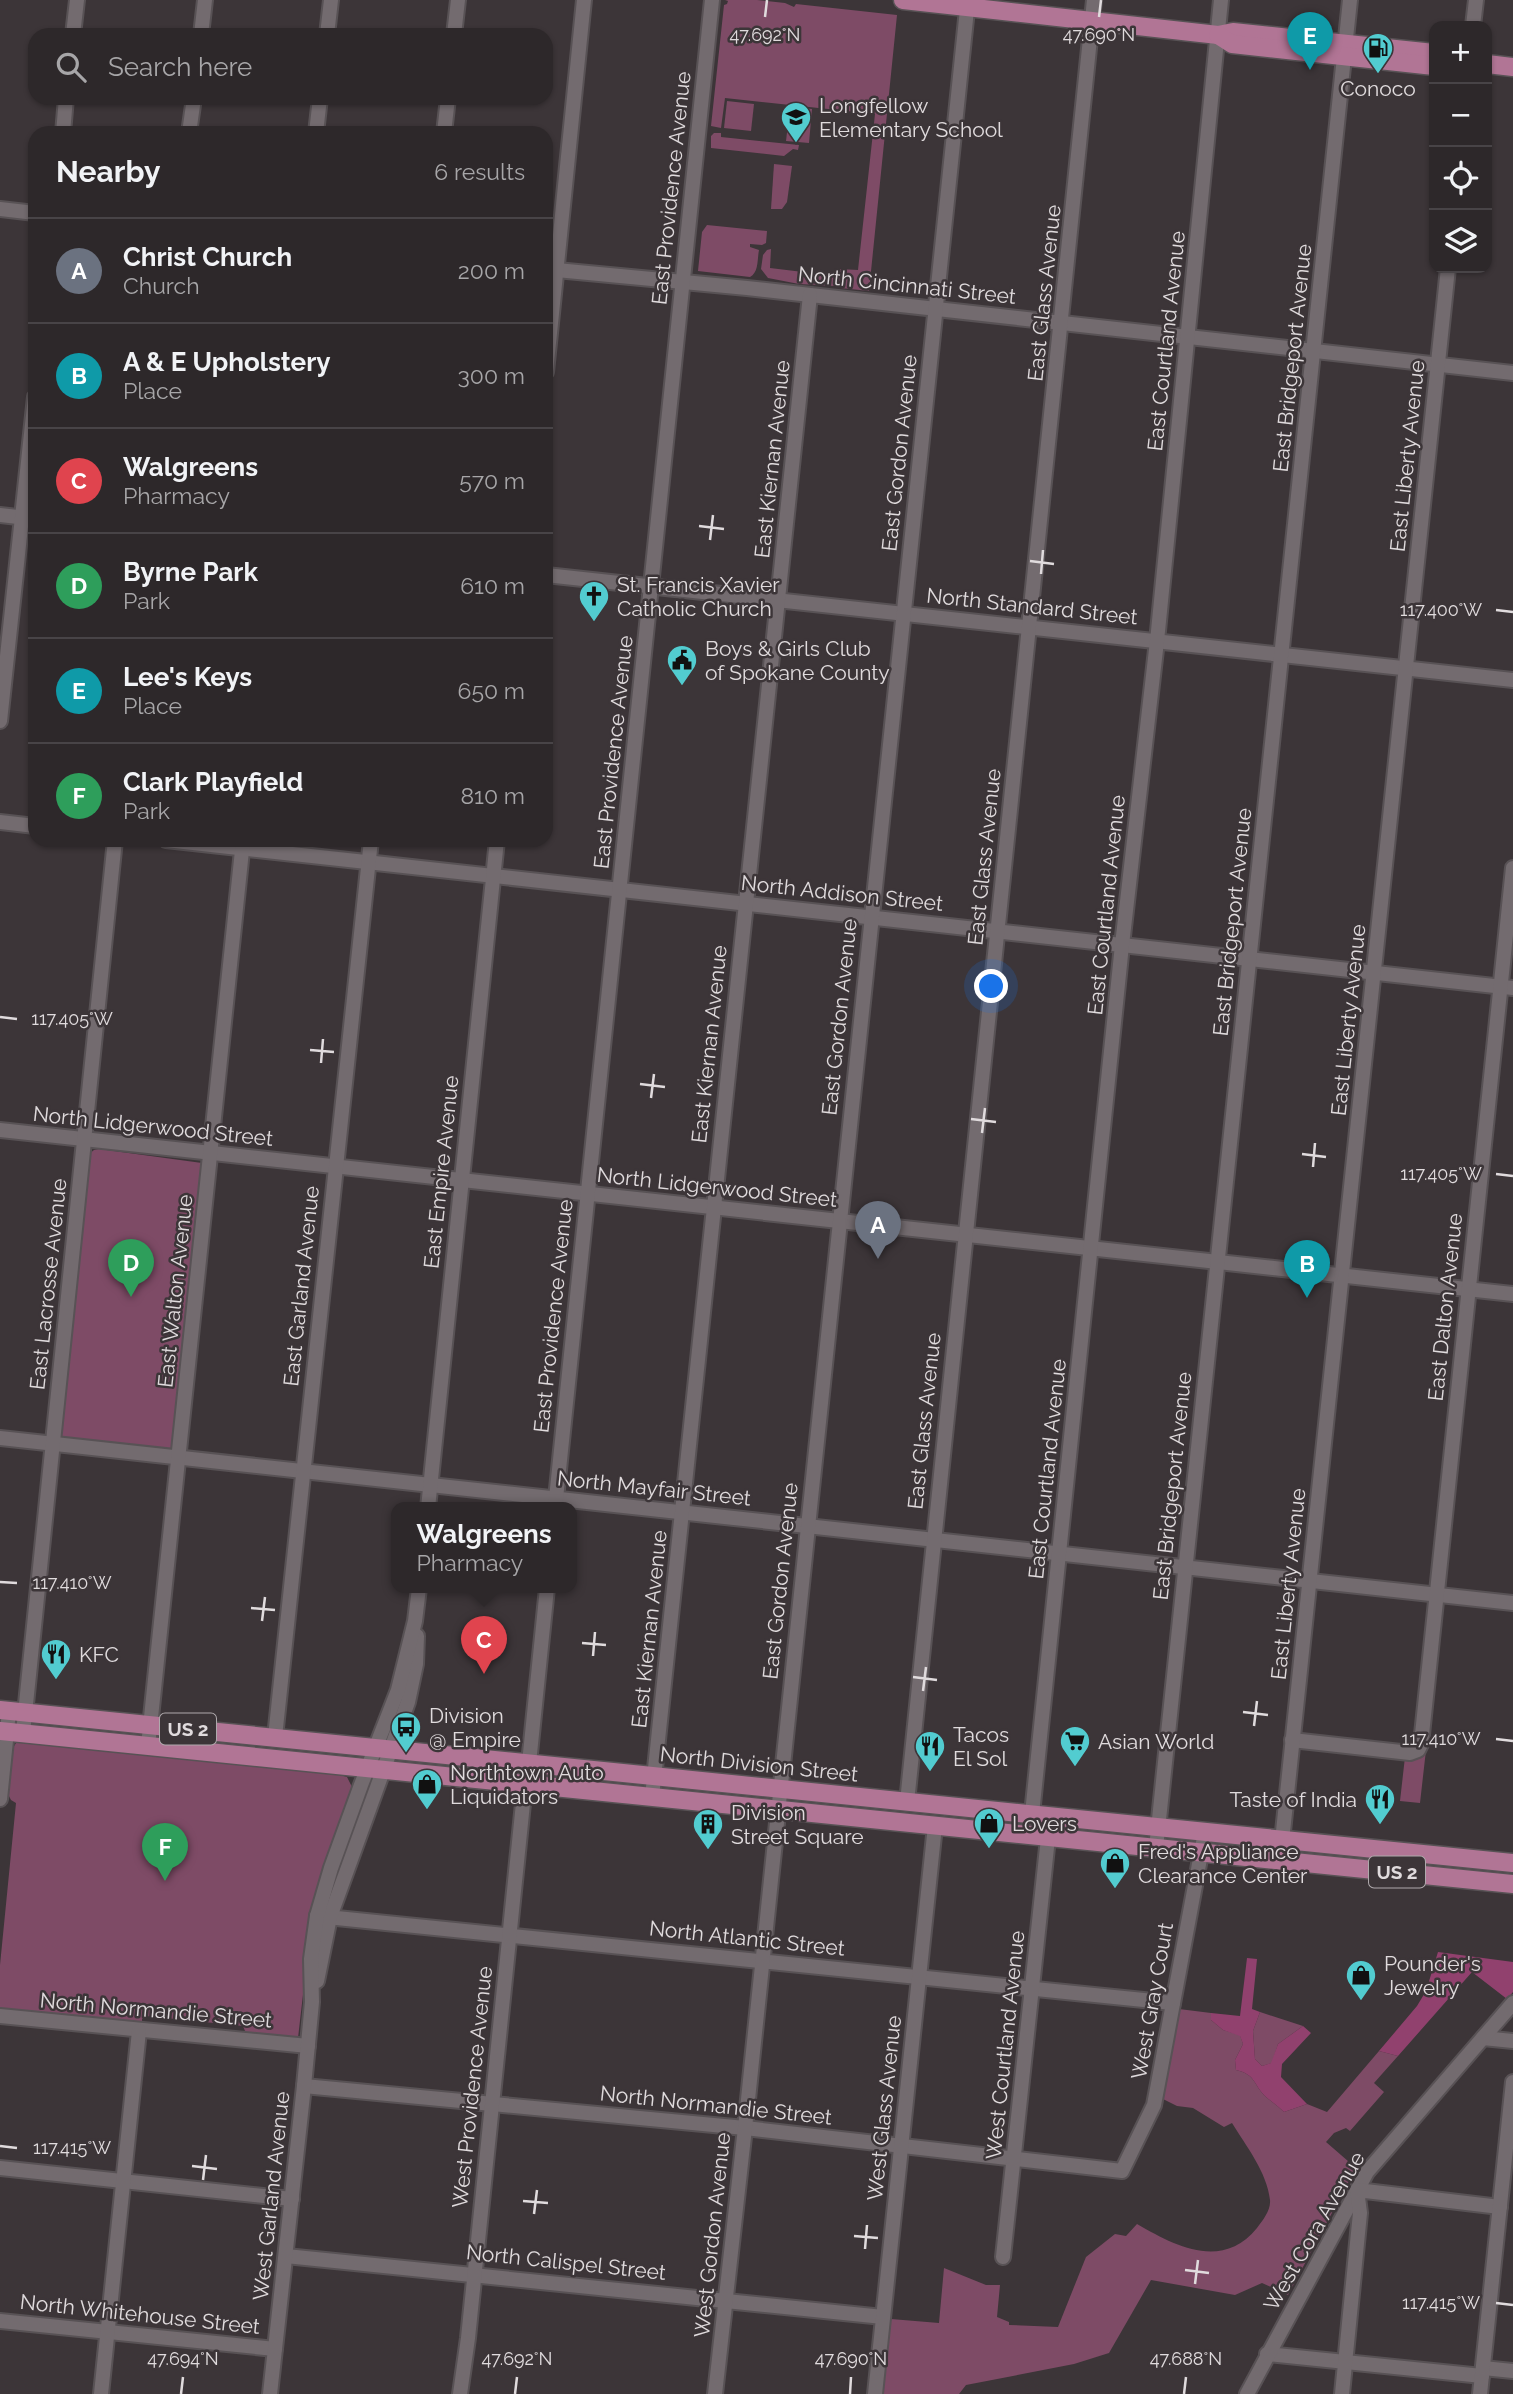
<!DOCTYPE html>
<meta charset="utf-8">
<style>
body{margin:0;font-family:Raleway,sans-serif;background:#393436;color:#f1f3f6}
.controls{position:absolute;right:21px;top:21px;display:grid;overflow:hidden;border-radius:14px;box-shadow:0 2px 5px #0004}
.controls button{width:63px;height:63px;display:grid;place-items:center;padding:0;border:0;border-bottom:2px solid #484447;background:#2d282a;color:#f1f3f6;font:35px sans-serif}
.you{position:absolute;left:992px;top:987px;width:24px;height:24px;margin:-18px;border:5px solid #fff;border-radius:50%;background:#1a73e8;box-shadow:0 0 0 10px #1a73e833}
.badge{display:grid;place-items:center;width:46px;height:46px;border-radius:50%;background:#52ccd0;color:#fff;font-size:23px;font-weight:700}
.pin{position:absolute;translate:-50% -58px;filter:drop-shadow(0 2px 4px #0008)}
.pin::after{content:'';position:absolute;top:37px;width:24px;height:21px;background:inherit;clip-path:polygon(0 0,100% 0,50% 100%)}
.popup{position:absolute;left:391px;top:1502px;width:186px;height:91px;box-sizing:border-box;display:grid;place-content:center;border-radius:14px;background:#2d282a;filter:drop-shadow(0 2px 5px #0005);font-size:23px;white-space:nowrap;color:#a7a6a8}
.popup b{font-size:26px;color:#f1f3f6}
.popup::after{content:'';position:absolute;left:50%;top:100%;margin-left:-14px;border:14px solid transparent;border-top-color:#2d282a}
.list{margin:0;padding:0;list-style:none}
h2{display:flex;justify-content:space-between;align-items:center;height:91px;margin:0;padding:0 28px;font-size:30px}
h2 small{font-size:23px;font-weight:400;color:#a7a6a8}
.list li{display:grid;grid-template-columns:46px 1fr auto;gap:21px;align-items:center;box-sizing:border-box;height:105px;padding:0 28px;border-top:2px solid #484447}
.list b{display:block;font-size:26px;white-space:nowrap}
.list p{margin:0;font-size:23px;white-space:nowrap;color:#a7a6a8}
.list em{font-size:23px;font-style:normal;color:#a7a6a8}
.icon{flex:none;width:38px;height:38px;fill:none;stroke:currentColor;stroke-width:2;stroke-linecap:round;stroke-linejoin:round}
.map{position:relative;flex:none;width:1513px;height:2394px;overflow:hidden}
.search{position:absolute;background:#2d282a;box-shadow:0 2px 5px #0004;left:28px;top:28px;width:525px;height:77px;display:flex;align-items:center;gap:18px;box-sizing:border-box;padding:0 24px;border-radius:21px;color:#a7a6a8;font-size:26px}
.panel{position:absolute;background:#2d282a;box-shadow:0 2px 5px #0004;left:28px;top:126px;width:525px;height:721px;border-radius:21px}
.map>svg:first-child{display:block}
.green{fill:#7e4b66}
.forest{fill:#91416e}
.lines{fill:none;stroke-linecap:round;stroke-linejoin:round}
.minor-casing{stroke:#585255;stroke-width:18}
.major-casing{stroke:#585255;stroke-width:21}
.minor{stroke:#736b6f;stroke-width:14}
.major{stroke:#b17595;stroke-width:18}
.ticks{fill:none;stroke:#e0dbdd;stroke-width:2.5}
.labels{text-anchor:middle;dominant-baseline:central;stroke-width:5;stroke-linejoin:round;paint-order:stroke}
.shield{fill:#3c3538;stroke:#afa9ac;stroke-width:2}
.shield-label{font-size:19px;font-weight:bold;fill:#e0dbdd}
.poi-label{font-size:21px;fill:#e0dbdd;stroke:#3c3538;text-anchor:start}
.street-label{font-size:21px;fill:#e0dbdd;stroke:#3c3538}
.ticks-label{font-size:18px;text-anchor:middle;fill:#e0dbdd;stroke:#3c3538;stroke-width:5;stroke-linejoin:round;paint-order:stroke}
</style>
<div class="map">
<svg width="1513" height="2394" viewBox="0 0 1513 2394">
<rect width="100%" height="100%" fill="#3c3538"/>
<!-- green -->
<g class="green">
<polygon points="725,0 757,0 785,3 794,7 796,4 897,15 869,291 841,288 837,284 839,269 858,270 875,114 725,98 721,128 711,126 724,5 727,4 728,1"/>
<polygon points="727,101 754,104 751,131 724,128"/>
<polygon points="790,107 812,109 809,143 786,141"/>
<polygon points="714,133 721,133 721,137 799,145 798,150 793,149 784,156 711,148 711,136"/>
<polygon points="774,164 792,166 787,202 782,209 771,209"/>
<path d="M707,225L767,231L766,243L762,245L750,244V247L759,250C757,260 759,272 750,277L698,271L702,232Z"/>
<polygon points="771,249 770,268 836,276 835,286 799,284 768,278 761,269 763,255 767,250"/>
<polygon points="99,1149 202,1163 173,1445 172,1448 167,1450 70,1440 61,1436 60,1432 89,1154 94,1150"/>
<polygon points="20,1741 330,1772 347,1777 352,1787 351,1796 310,1934 298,2038 247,2036 243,2026 146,2016 142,2019 142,2026 0,2010 0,1965 16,1803 11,1800 8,1794 13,1748 16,1743"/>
<polygon points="1426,1750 1420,1803 1400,1801 1405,1757 1416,1756"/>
<path d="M1179,2009L1211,2013V2020L1223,2030L1240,2035L1243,2044L1235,2060L1236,2070C1257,2075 1253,2085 1266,2097C1272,2102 1278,2106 1284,2112L1307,2104L1327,2112L1379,2051L1398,2056L1374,2083L1384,2092L1350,2131L1346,2128L1334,2133L1326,2142L1356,2168L1288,2295L1262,2283L1235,2295L1151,2280L1109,2353L1074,2364L966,2385L959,2394H880L887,2326L891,2319L939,2323L944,2268L986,2285H1000L997,2317L1009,2322V2325L1058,2327L1086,2257L1115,2234L1126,2236L1137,2224C1175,2246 1222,2271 1257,2228C1263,2220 1271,2210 1270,2200C1267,2172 1246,2146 1232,2123L1224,2127L1193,2108L1177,2106L1163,2099Z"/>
<polygon points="1260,2012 1303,2026 1278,2044 1272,2063 1262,2066 1255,2059 1253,2031"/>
</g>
<!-- forest -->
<g class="forest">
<polygon points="1438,1952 1513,1962 1513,1992 1507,1999 1472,1972 1398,2056 1379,2051 1417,2006 1426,1991"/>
<path d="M1247,1958L1257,1959L1252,2009L1260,2012L1253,2031L1255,2059L1262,2066L1271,2063L1278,2044L1303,2026L1311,2033L1282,2064L1281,2077L1307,2104L1284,2112C1278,2106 1272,2102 1266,2097C1253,2085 1257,2075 1236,2070L1235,2060L1243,2044L1240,2036L1223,2030L1211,2020V2013L1240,2016Z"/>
</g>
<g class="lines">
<!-- minor casing -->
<g class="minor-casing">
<g id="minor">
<polyline points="1473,26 1476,0"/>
<polyline points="73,35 77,0"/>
<polyline points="201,35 205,0"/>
<polyline points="327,35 331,0"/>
<polyline points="454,35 458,0"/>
<polyline points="63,133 66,98"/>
<polyline points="189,133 194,98"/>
<polyline points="316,133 320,98"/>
<polyline points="444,133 448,98"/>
<polyline points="0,209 35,213"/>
<polyline points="546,269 747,288 1513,373"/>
<polyline points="546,372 584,0"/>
<polyline points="0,515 35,519"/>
<polyline points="546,575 1513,680"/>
<polyline points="0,721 35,397"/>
<polyline points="0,822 35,826"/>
<polyline points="166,840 1513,988"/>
<polyline points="0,1130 1513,1294"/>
<polyline points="0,1438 1513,1603"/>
<polyline points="428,1508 497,840"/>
<polyline points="555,1508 712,0"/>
<polyline points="23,1733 115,840"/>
<polyline points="275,1737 371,840"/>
<polyline points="1292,1740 1410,1753 1418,1750 1421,1744 1513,868"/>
<polyline points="148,1746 243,841"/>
<polyline points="529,1763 547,1588"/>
<polyline points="652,1797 810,295"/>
<polyline points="0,1799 9,1711"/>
<polyline points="907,1802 1094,0"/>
<polyline points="1032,1814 1122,945 1157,641 1221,0"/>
<polyline points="1156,1848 1350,0"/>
<polyline points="1280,1860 1448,268"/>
<polyline points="317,1916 1173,2003"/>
<polyline points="317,1981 330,1917 408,1702 416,1664 417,1636"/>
<polyline points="0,2016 308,2046"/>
<polyline points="1483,2038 1513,2041"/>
<polyline points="304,2086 745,2128 1122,2171 1154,2105 1205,1832"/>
<polyline points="0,2168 292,2199"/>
<polyline points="286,2256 883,2317"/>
<polyline points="1003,2257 1048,1838"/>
<polyline points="0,2321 275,2349"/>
<polyline points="1267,2354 1482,2376"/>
<polyline points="1483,2368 1513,2371"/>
<polyline points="101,2394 139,2031"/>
<polyline points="270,2394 304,2086 312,2002 311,1959 317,1916 331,1868 361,1785 398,1690 415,1621 419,1588"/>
<polyline points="460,2394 468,2338 525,1784"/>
<polyline points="715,2394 745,2128 968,0"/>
<polyline points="875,2394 935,1826"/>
<polyline points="1247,2394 1367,2172 1513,2003"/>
<polyline points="1342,2394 1360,2213 1357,2190 1500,2207"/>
<polyline points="1480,2394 1513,2082"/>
</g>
</g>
<!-- major casing -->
<g class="major-casing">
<g id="major">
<polyline points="903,0 1218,35 1233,32 1434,53"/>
<polyline points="1218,35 1232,44 1434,66"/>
<polyline points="1487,64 1513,67"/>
<polyline points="0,1710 1513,1863"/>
<polyline points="0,1731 1513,1884"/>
</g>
</g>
<!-- minor -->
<use href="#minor" class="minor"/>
<!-- major -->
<use href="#major" class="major"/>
</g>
<!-- ticks -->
<path class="ticks" d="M765,17L767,0M1099,17L1101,0M699,526L724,529M710,540L713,515M1030,561L1054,564M1041,574L1043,550M1496,610L1513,612M0,1017L17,1019M310,1050L334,1052M321,1063L323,1039M640,1084L665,1087M651,1098L654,1074M971,1119L996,1122M982,1133L985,1108M1302,1154L1326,1157M1313,1167L1315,1143M1496,1174L1513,1176M0,1582L17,1583M251,1608L275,1610M262,1621L265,1597M582,1643L606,1645M593,1656L595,1632M913,1677L937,1680M923,1691L926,1667M1243,1712L1268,1715M1254,1726L1257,1701M1496,1739L1513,1741M0,2146L17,2148M192,2166L217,2169M203,2180L206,2155M523,2201L548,2203M534,2214L537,2190M854,2236L878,2238M865,2249L867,2225M1185,2270L1209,2273M1195,2284L1198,2260M1496,2303L1513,2305M181,2394L183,2377M515,2394L517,2377M850,2394L851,2377M1184,2394L1186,2377"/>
<!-- icons -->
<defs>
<g id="fuel-pin" transform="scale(1.575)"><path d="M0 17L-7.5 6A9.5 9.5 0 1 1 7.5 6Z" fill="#52ccd0" stroke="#3c3538"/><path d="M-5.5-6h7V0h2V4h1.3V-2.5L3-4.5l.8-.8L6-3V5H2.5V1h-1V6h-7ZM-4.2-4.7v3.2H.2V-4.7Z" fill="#111"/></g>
<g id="school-pin" transform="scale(1.575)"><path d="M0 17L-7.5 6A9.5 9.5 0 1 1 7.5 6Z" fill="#52ccd0" stroke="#3c3538"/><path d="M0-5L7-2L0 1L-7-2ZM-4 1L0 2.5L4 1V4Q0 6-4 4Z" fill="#111"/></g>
<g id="church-pin" transform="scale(1.575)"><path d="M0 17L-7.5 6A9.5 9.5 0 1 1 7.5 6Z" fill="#52ccd0" stroke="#3c3538"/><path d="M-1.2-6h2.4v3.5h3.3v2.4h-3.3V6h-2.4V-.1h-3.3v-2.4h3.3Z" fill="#111"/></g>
<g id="civic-pin" transform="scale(1.575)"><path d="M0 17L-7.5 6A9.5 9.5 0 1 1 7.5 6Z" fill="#52ccd0" stroke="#3c3538"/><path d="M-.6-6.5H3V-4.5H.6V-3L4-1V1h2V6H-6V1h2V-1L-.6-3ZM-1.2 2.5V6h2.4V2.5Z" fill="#111"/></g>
<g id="restaurant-pin" transform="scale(1.575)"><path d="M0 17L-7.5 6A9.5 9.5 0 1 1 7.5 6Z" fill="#52ccd0" stroke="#3c3538"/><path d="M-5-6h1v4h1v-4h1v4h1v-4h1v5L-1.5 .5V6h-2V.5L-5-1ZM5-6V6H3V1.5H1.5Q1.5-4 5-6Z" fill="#111"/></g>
<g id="bus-pin" transform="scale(1.575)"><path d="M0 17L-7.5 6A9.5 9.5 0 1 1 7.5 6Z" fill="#52ccd0" stroke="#3c3538"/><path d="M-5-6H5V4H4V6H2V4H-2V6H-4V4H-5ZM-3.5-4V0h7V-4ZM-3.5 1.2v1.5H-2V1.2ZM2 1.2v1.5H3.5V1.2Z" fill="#111"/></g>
<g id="supermarket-pin" transform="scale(1.575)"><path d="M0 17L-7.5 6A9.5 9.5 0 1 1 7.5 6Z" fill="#52ccd0" stroke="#3c3538"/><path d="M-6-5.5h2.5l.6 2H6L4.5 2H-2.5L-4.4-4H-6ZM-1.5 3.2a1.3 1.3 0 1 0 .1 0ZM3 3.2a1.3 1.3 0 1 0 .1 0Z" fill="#111"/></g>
<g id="shop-pin" transform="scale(1.575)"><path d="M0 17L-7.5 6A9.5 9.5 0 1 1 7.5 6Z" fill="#52ccd0" stroke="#3c3538"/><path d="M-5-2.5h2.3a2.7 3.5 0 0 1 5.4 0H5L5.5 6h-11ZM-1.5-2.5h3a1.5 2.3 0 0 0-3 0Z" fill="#111"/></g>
<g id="building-pin" transform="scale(1.575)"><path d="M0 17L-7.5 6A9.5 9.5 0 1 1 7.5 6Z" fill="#52ccd0" stroke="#3c3538"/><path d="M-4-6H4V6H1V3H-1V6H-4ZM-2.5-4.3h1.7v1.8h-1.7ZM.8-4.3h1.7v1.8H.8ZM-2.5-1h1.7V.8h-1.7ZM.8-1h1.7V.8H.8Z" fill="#111"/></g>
</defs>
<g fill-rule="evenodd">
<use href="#fuel-pin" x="1378" y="48"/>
<use href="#school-pin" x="796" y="117"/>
<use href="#church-pin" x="594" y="596"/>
<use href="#civic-pin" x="682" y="660"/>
<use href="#restaurant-pin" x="56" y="1654"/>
<use href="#bus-pin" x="406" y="1727"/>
<use href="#supermarket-pin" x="1075" y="1741"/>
<use href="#restaurant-pin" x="930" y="1746"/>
<use href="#shop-pin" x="427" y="1784"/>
<use href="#restaurant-pin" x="1380" y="1799"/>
<use href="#shop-pin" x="989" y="1823"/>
<use href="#building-pin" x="708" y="1824"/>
<use href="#shop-pin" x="1115" y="1863"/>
<use href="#shop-pin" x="1361" y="1975"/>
</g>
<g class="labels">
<!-- shield labels -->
<g class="shield">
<rect x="160" y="1713.5" width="56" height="31" rx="5"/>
<rect x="1369" y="1856.5" width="56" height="31" rx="5"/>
</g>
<g class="shield-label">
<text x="188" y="1729">US 2</text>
<text x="1397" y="1872">US 2</text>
</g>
<!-- poi labels -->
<g class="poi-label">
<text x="1378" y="88" text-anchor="middle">Conoco</text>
<text x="819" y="105">Longfellow<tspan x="819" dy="24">Elementary School</tspan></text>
<text x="617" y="584">St. Francis Xavier<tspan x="617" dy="24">Catholic Church</tspan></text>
<text x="705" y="648">Boys &amp; Girls Club<tspan x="705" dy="24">of Spokane County</tspan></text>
<text x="79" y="1654">KFC</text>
<text x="429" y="1715">Division<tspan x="429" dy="24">@ Empire</tspan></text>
<text x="953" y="1734">Tacos<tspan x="953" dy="24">El Sol</tspan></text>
<text x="1098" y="1741">Asian World</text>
<text x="450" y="1772">Northtown Auto<tspan x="450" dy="24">Liquidators</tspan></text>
<text x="1357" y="1799" text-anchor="end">Taste of India</text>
<text x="731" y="1812">Division<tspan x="731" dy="24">Street Square</tspan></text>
<text x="1012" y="1823">Lovers</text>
<text x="1138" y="1851">Fred's Appliance<tspan x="1138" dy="24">Clearance Center</tspan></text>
<text x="1384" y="1963">Pounder's<tspan x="1384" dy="24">Jewelry</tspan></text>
</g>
<!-- street labels -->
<g class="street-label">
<text transform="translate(671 188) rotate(-84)">East Providence Avenue</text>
<text transform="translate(907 285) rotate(6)">North Cincinnati Street</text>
<text transform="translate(1044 293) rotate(-84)">East Glass Avenue</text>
<text transform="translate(1166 341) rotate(-84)">East Courtland Avenue</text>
<text transform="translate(1292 358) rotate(-84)">East Bridgeport Avenue</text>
<text transform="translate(899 453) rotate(-84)">East Gordon Avenue</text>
<text transform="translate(1407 456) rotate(-84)">East Liberty Avenue</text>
<text transform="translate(772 459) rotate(-84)">East Kiernan Avenue</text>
<text transform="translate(1032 606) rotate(6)">North Standard Street</text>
<text transform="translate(613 752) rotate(-84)">East Providence Avenue</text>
<text transform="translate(984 857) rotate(-84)">East Glass Avenue</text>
<text transform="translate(842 893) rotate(6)">North Addison Street</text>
<text transform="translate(1106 905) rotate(-84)">East Courtland Avenue</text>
<text transform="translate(1232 922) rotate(-84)">East Bridgeport Avenue</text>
<text transform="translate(839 1017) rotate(-84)">East Gordon Avenue</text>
<text transform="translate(1348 1020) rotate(-84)">East Liberty Avenue</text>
<text transform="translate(709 1044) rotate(-84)">East Kiernan Avenue</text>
<text transform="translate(153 1126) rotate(6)">North Lidgerwood Street</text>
<text transform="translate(441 1172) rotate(-84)">East Empire Avenue</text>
<text transform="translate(717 1187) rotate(6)">North Lidgerwood Street</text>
<text transform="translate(48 1284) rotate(-84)">East Lacrosse Avenue</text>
<text transform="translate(301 1286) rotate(-84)">East Garland Avenue</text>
<text transform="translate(175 1291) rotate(-84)">East Walton Avenue</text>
<text transform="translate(1445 1307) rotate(-84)">East Dalton Avenue</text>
<text transform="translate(553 1316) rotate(-84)">East Providence Avenue</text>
<text transform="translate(924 1421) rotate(-84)">East Glass Avenue</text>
<text transform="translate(1047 1469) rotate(-84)">East Courtland Avenue</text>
<text transform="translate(1172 1486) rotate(-84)">East Bridgeport Avenue</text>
<text transform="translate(654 1488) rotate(6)">North Mayfair Street</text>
<text transform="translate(780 1581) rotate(-84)">East Gordon Avenue</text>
<text transform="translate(1288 1584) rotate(-84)">East Liberty Avenue</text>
<text transform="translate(649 1629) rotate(-84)">East Kiernan Avenue</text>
<text transform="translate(759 1764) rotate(6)">North Division Street</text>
<text transform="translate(747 1938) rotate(6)">North Atlantic Street</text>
<text transform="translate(1152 2001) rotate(-80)">West Gray Court</text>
<text transform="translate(156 2010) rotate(5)">North Normandie Street</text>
<text transform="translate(1005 2045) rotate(-84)">West Courtland Avenue</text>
<text transform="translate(472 2087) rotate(-84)">West Providence Avenue</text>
<text transform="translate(716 2105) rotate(6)">North Normandie Street</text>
<text transform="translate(884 2108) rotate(-84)">West Glass Avenue</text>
<text transform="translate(271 2196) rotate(-84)">West Garland Avenue</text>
<text transform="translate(1314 2231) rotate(-60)">West Cora Avenue</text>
<text transform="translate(712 2235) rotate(-84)">West Gordon Avenue</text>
<text transform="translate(566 2262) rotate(6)">North Calispel Street</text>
<text transform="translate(140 2314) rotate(6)">North Whitehouse Street</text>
</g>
</g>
<g class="ticks-label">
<text x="765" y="41">47.692°N</text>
<text x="1099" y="41">47.690°N</text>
<text x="1441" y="616">117.400°W</text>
<text x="72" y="1025">117.405°W</text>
<text x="1441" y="1180">117.405°W</text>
<text x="72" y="1589">117.410°W</text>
<text x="1441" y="1745">117.410°W</text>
<text x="72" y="2154">117.415°W</text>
<text x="1441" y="2309">117.415°W</text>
<text x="183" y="2365">47.694°N</text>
<text x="517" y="2365">47.692°N</text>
<text x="851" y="2365">47.690°N</text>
<text x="1186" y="2365">47.688°N</text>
</g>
</svg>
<div class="controls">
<button>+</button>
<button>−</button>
<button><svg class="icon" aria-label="locate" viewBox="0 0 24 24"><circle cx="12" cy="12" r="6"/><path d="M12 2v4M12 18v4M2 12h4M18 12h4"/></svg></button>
<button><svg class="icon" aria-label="layers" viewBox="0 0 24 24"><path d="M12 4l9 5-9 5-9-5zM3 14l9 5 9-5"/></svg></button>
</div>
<div class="you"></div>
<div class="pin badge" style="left:878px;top:1259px;background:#6b7280">A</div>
<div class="pin badge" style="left:1307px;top:1298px;background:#0f9aa8">B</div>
<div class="pin badge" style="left:484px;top:1674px;background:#e0444e">C</div>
<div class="popup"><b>Walgreens</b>Pharmacy</div>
<div class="pin badge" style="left:131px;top:1297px;background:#2e9e5b">D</div>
<div class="pin badge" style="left:1310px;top:70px;background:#0f9aa8">E</div>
<div class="pin badge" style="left:165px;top:1881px;background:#2e9e5b">F</div>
<div class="search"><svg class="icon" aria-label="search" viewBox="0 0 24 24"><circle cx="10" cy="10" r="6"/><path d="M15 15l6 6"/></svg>Search here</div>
<section class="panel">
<h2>Nearby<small>6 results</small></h2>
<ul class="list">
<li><span class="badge" style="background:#6b7280">A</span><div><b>Christ Church</b><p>Church</p></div><em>200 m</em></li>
<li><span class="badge" style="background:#0f9aa8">B</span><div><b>A &amp; E Upholstery</b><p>Place</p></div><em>300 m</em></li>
<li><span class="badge" style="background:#e0444e">C</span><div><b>Walgreens</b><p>Pharmacy</p></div><em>570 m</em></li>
<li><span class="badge" style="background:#2e9e5b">D</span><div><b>Byrne Park</b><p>Park</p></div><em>610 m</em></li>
<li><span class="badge" style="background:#0f9aa8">E</span><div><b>Lee's Keys</b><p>Place</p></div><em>650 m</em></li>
<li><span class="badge" style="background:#2e9e5b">F</span><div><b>Clark Playfield</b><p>Park</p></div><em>810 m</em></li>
</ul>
</section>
</div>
